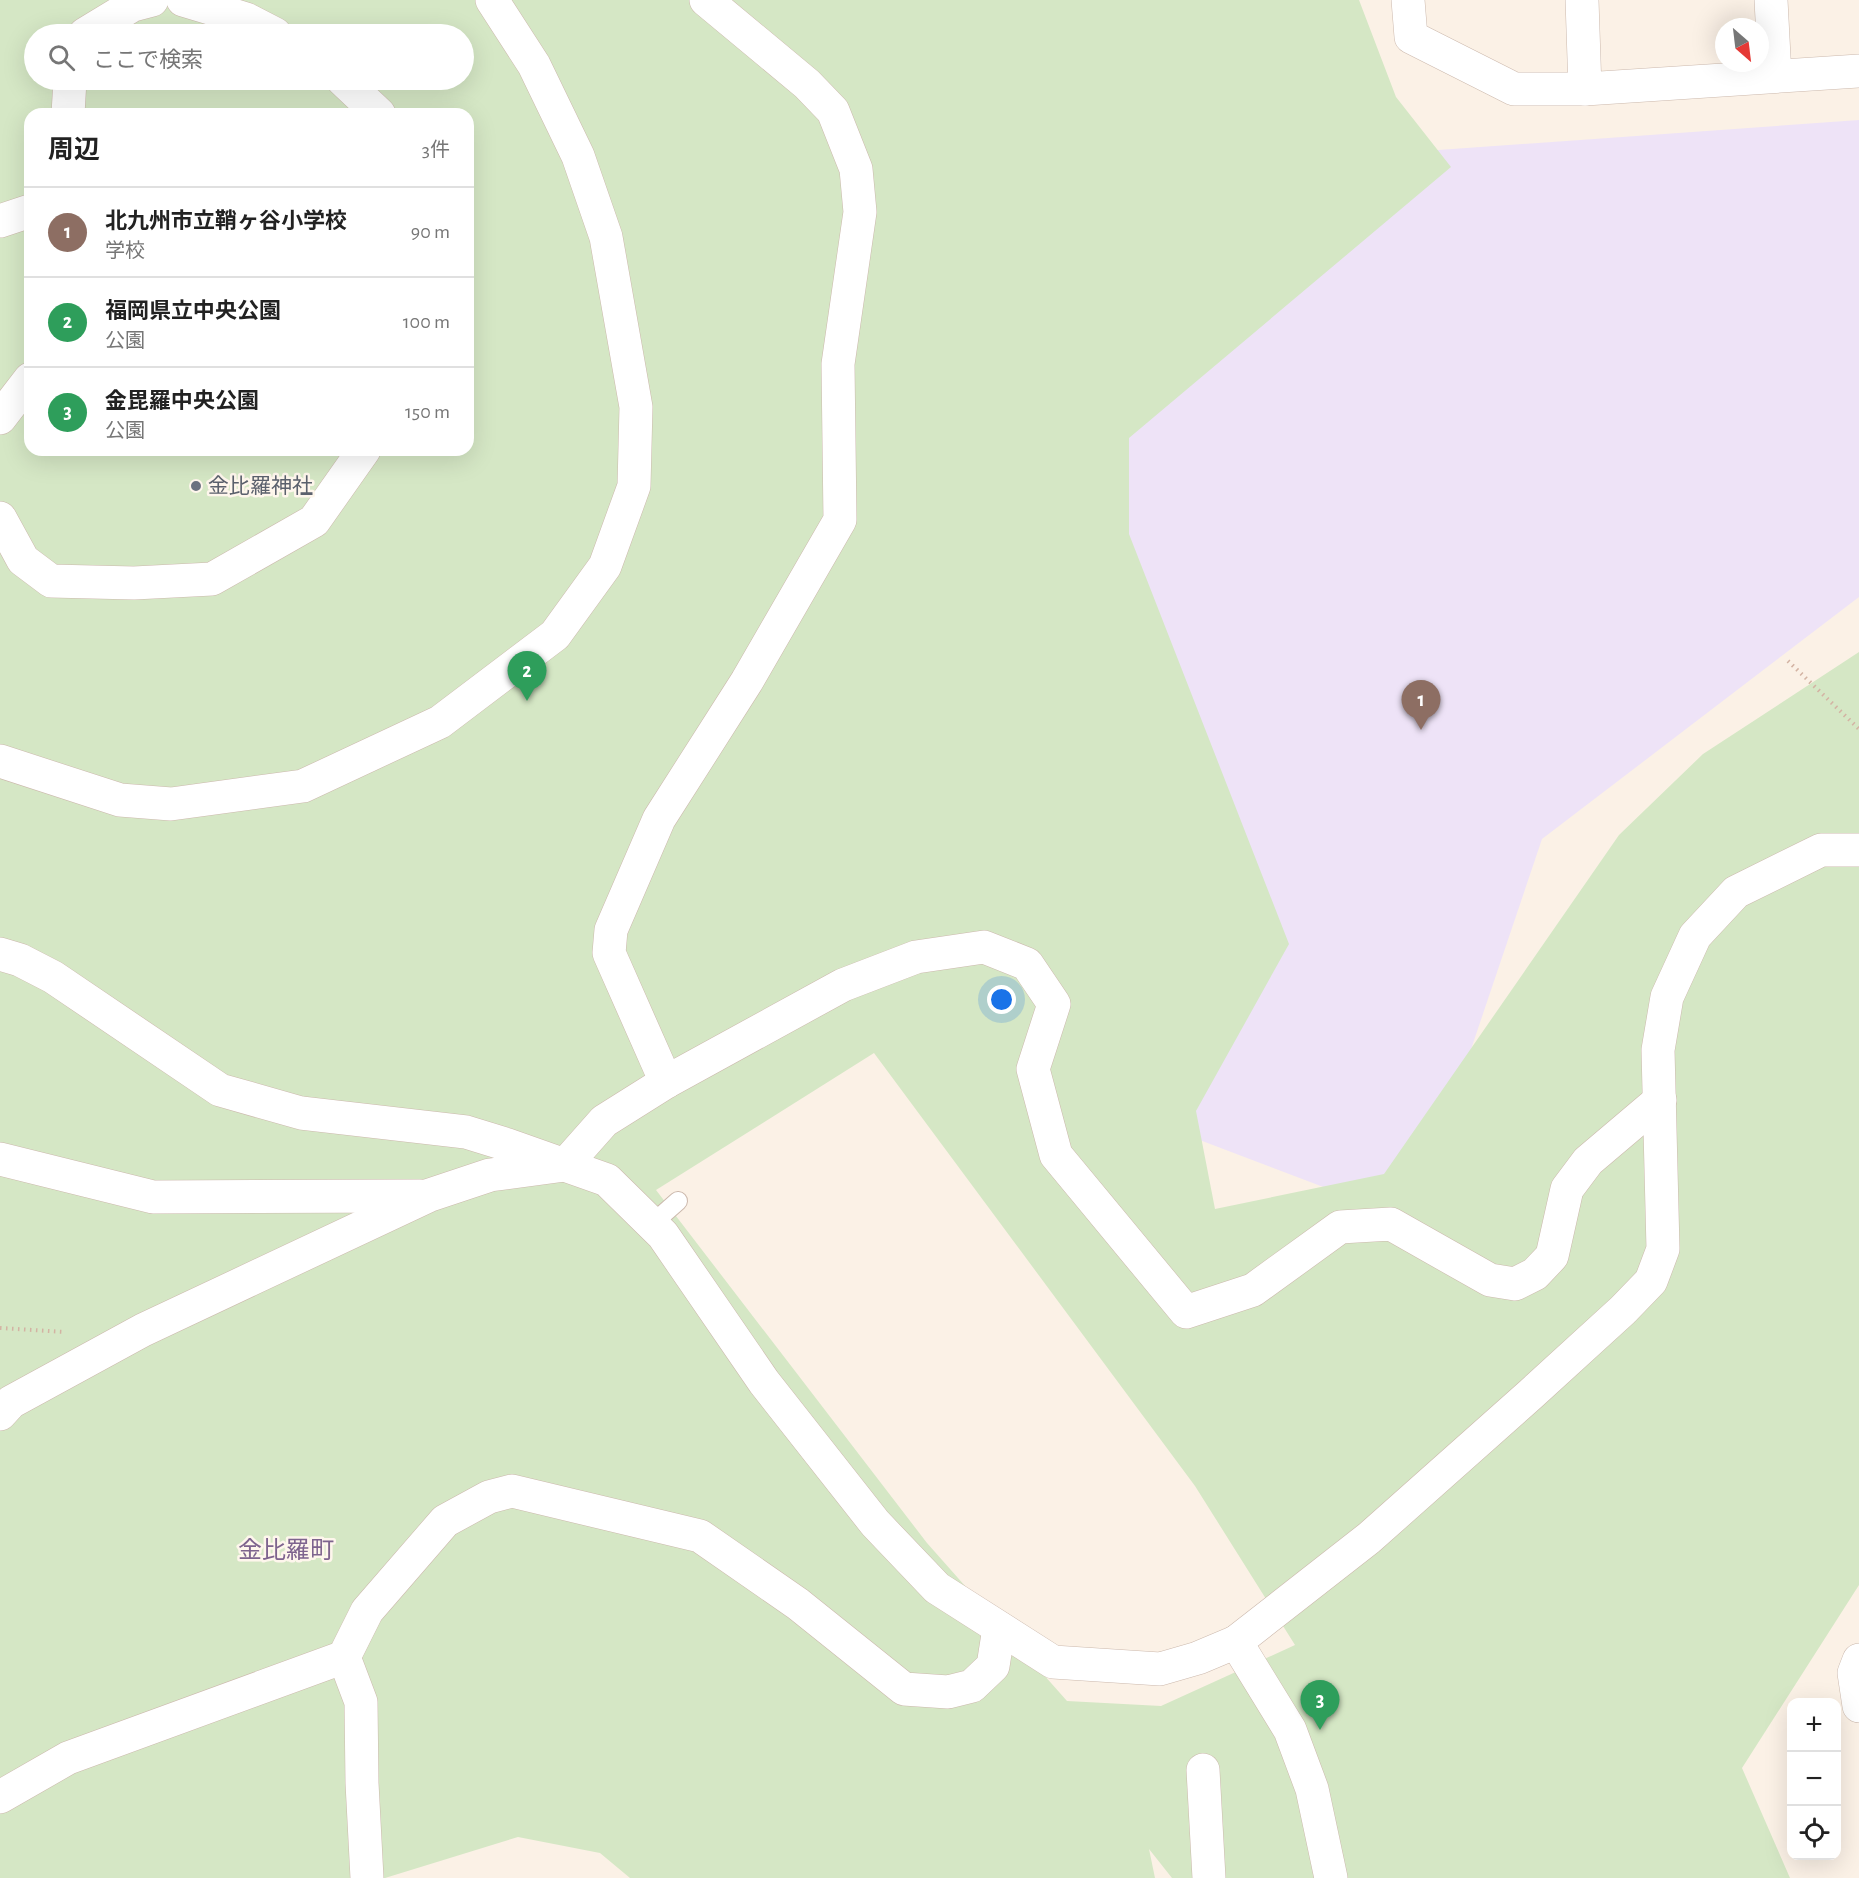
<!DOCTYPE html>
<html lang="ja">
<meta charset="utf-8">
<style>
body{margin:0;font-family:"Alegreya Sans","Noto Sans JP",sans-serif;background:#f2f2f2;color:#222}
.controls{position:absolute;right:18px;bottom:18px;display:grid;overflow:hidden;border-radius:12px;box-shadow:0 6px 24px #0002}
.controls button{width:54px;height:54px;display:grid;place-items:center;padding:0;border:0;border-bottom:2px solid #e0e0e0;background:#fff;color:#222;font:30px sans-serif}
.compass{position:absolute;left:1715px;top:18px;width:54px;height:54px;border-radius:50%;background:#fff;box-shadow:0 6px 24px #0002;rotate:152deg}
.you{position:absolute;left:1002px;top:1000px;width:21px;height:21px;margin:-15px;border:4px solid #fff;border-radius:50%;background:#1a73e8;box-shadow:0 0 0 9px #1a73e833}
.badge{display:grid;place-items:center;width:39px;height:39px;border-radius:50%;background:#0b8043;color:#fff;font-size:20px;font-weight:700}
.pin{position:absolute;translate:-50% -50px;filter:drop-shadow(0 2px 3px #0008)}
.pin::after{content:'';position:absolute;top:32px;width:21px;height:18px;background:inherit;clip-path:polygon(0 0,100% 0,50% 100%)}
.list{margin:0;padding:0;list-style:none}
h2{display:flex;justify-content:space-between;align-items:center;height:78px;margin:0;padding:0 24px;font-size:26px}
h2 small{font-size:20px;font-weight:400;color:#767676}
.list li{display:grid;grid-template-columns:39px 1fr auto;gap:18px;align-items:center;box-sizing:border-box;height:90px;padding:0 24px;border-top:2px solid #e0e0e0}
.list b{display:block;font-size:22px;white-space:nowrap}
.list p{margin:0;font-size:20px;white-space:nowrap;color:#767676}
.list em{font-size:20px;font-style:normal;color:#767676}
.icon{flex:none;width:33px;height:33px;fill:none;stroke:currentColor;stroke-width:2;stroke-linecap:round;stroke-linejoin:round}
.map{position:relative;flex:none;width:1859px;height:1878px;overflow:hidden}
.search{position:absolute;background:#fff;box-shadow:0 6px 24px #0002;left:24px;top:24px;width:450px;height:66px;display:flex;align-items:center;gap:15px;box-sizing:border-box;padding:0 21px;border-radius:33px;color:#767676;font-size:22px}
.panel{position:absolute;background:#fff;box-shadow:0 6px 24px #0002;left:24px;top:108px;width:450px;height:348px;border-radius:18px}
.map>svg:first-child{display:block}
.education{fill:#eee3f7}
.green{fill:#d5e7c5;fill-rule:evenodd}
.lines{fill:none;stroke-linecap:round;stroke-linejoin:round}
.service-casing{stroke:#ccb9ad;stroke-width:20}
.minor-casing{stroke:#ccb9ad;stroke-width:34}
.tertiary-casing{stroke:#ccb9ad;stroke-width:34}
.path{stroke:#d3b3a3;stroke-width:4;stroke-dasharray:1.5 4.5;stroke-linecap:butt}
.service{stroke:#fff;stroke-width:18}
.minor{stroke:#fff;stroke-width:33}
.tertiary{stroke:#fff;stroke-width:33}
.worship-dot{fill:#6b7280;stroke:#fef6ec;stroke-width:2}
.labels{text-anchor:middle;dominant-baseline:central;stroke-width:5;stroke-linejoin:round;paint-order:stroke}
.worship-label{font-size:21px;fill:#5b616d;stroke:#fef6ec;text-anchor:start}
.quarter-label{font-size:24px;fill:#7e648e;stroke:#fef6ec}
</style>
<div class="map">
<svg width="1859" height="1878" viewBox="0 0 1859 1878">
<rect width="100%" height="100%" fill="#fbf1e6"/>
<!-- education -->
<polygon class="education" points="1859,120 1859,597 1542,839 1413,1221 1147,1120 1072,411 1396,153"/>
<!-- green -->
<path class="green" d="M0,0H1359L1396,97L1451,167L1129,438V534L1289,944L1196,1111L1215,1209L1384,1174L1619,835L1703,754L1859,652V1585L1742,1768L1790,1878H1172L1149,1849L1155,1878H630L600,1853L518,1837L385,1878H0ZM34,34H464V80H34ZM30,114H468V450H30ZM874,1053L1195,1486L1295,1645L1161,1706L1067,1701L927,1543L656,1190Z"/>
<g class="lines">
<!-- service casing -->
<g class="service-casing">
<polyline id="service" points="652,1224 678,1201"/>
</g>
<!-- minor casing -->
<g class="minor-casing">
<g id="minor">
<polyline points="183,0 246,19 275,34"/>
<polyline points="1408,0 1411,37 1514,89 1585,89"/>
<polyline points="1582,0 1585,89 1859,71"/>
<polyline points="1771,0 1775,76"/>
<polyline points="85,34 133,5 152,0"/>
<polyline points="343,80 379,114"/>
<polyline points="68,114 70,80"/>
<polyline points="0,221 30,211"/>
<polyline points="0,418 30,379"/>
<polyline points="0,518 23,560 51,581 134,583 212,579 314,521 364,450"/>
<polyline points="0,761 120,800 171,804 303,786 440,722 555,635 605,566 634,486 636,407 606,237 578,156 534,65 492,0"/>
<polyline points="0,954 20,960 53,977 220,1090 301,1113 466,1132 508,1145 607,1180 663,1235 764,1382 875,1523 937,1588 1053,1662 1160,1669 1198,1658 1236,1642"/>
<polyline points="666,1082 609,953 611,930 659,819 747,681 840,520 838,364 860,212 856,169 833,111 807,84 706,0"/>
<polyline points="0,1159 153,1197 420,1196"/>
<polyline points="0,1414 11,1402 143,1330 430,1195 490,1175 565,1165 604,1121 666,1082 843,985 916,957 984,947 1027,964 1054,1004 1033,1069 1056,1155 1186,1312 1253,1290 1340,1227 1391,1224 1490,1280 1515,1284 1535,1274 1552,1256 1567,1189 1588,1161 1660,1100"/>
<polyline points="344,1657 361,1702 362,1783 367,1878"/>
<polyline points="1859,1660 1854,1673 1859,1706"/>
<polyline points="1203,1770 1209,1878"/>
<polyline points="0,1797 68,1758 344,1657 367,1611 445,1521 489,1497 512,1491 700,1536 798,1604 904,1689 948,1692 972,1686 993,1666 999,1628"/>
</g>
</g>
<!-- tertiary casing -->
<g class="tertiary-casing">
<polyline id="tertiary" points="1331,1878 1312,1789 1290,1730 1236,1642 1369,1538 1531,1394 1623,1310 1651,1281 1663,1249 1658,1050 1667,997 1695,936 1736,892 1821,850 1859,850"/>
</g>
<!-- path -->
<g class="path">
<polyline points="1788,661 1859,729"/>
<polyline points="0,1328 65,1332"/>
</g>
<!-- service -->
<use href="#service" class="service"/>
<!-- minor -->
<use href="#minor" class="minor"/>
<!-- tertiary -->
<use href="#tertiary" class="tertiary"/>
</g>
<!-- markers -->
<circle class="worship-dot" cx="196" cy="486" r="6"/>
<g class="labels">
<!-- worship labels -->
<g class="worship-label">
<text x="208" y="486">金比羅神社</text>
</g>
<!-- quarter labels -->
<g class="quarter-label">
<text x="286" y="1551">金比羅町</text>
</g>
</g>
</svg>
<div class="controls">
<button>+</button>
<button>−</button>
<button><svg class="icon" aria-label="locate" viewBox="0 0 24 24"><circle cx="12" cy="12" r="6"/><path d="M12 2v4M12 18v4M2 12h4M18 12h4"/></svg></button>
</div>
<svg class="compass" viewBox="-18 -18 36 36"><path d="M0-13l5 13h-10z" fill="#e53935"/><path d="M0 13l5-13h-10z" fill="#767676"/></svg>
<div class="you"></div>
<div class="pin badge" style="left:1421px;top:730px;background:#8d6e63">1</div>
<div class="pin badge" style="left:527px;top:701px;background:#2e9e5b">2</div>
<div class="pin badge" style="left:1320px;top:1730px;background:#2e9e5b">3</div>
<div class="search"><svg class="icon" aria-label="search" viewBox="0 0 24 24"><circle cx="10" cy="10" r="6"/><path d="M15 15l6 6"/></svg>ここで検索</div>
<section class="panel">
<h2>周辺<small>3件</small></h2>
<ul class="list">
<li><span class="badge" style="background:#8d6e63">1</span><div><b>北九州市立鞘ヶ谷小学校</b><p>学校</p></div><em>90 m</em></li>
<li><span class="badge" style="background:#2e9e5b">2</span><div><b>福岡県立中央公園</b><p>公園</p></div><em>100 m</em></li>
<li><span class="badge" style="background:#2e9e5b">3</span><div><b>金毘羅中央公園</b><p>公園</p></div><em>150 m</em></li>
</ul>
</section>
</div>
